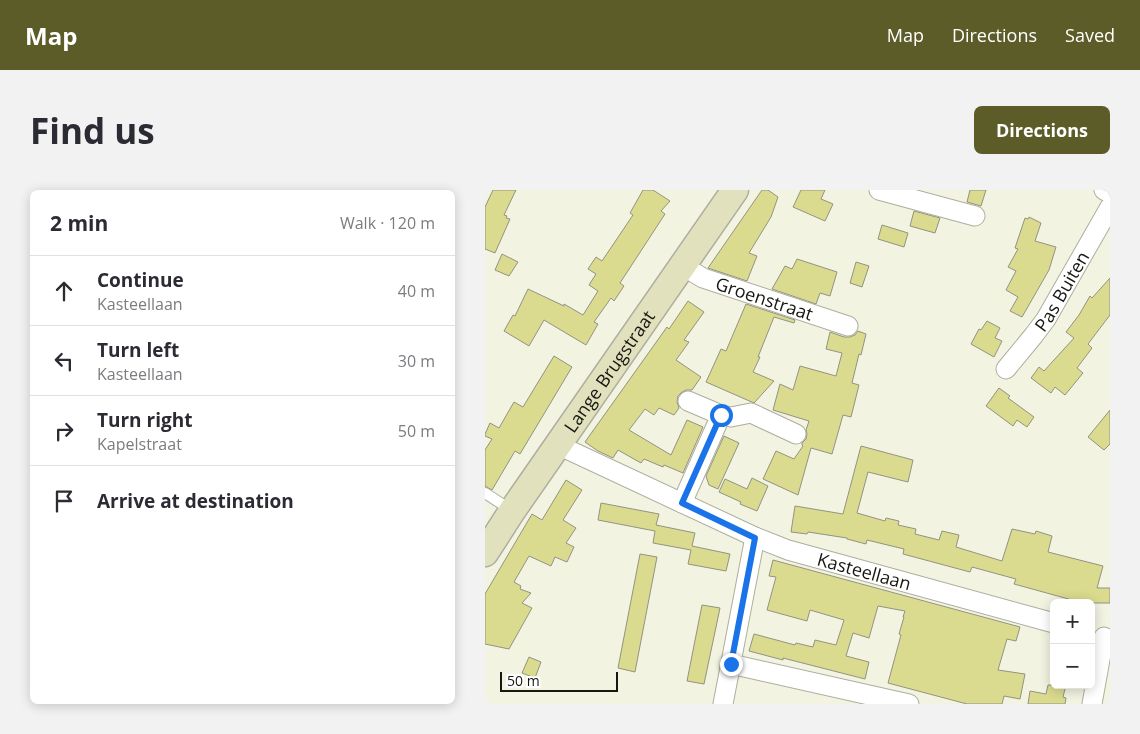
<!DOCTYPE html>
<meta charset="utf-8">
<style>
body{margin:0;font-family:"Open Sans",sans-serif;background:#f2f2f3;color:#2b2b33}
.controls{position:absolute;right:15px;bottom:15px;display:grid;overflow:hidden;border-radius:8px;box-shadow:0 2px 12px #0003}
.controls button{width:45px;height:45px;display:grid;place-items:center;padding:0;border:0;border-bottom:1px solid #e1e1e2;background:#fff;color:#2b2b33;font:25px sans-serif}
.scale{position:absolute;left:15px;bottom:12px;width:118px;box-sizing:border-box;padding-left:5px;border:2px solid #171712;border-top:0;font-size:14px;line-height:18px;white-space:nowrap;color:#171712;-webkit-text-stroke:4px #fff;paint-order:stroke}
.stop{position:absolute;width:15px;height:15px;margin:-11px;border:4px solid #1a73e8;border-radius:50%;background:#fff}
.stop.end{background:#1a73e8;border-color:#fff;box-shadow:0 1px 5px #0008}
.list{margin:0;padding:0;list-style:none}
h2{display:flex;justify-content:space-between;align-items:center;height:65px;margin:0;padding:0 20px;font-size:21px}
h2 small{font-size:16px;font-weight:400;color:#7c7c81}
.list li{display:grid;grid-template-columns:32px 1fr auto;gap:15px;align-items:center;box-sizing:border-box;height:70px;padding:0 20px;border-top:1px solid #e1e1e2}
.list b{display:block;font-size:19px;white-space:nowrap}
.list p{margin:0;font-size:16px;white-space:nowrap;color:#7c7c81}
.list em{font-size:16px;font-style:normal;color:#7c7c81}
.icon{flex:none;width:28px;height:28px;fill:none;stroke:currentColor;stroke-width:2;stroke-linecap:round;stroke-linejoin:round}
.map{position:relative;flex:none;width:625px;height:514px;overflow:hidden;border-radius:8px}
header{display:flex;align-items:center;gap:30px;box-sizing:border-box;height:70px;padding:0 25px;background:#5c5c29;color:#fff}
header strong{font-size:24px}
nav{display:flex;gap:28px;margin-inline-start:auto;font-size:18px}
.intro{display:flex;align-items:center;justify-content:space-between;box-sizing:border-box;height:120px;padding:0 30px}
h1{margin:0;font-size:35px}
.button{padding:12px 22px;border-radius:8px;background:#5c5c29;color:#fff;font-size:18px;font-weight:700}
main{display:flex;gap:30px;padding:0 30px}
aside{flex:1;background:#fff;border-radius:8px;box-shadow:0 2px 12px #0003}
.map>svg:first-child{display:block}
.building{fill:#dadb8e;stroke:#929383}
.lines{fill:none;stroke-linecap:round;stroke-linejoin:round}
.lane-casing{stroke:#adae9e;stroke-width:12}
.street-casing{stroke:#adae9e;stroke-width:21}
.secondary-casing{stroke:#adae9e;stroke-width:29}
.lane{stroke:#fff;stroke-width:10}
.street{stroke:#fff;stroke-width:19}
.secondary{stroke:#e1e1bd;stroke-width:26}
.route{stroke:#1a73e8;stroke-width:6}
.labels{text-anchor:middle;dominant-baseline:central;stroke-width:4;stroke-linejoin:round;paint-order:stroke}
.street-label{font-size:18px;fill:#171712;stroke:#fff}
</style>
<header>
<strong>Map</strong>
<nav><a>Map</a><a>Directions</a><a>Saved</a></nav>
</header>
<div class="intro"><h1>Find us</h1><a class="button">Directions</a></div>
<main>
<aside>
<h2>2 min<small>Walk · 120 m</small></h2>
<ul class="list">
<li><svg class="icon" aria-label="ahead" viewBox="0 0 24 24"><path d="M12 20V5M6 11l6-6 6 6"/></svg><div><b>Continue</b><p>Kasteellaan</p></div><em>40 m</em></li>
<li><svg class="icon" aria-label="left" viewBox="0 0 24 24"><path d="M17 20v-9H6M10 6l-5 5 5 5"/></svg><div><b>Turn left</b><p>Kasteellaan</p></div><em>30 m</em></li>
<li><svg class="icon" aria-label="right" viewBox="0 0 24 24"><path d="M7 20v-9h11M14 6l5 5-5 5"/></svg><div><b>Turn right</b><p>Kapelstraat</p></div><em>50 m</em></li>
<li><svg class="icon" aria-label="arrive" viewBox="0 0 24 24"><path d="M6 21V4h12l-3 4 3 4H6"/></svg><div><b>Arrive at destination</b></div></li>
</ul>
</aside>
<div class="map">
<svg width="625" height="514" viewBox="0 0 625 514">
<rect width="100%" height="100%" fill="#f3f3e2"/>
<!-- building -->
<g class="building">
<polygon points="8,0 31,0 19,25 22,26 21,28 25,29 10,63 0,59 0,17"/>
<polygon points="158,0 168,0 185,11 176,21 180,24 135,93 139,96 129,111 126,108 109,132 113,134 101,155 59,130 44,156 19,141 28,125 30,126 43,99 79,116 79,114 98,125 113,101 104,95 111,84 103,79 111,67 117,71 148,25 145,23"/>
<polygon points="277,0 283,0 293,7 286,27 264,63 272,66 262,91 223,78"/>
<polygon points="316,0 340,0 336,9 348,14 340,31 308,17"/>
<polygon points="485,0 501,0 496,16 482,12"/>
<polygon points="429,21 455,28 450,43 425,36"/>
<polygon points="544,27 556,33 550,51 571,57 564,80 537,127 525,121 533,107 521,100 531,81 523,77 533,59 530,58 540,28 543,29"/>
<polygon points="397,35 423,43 419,57 393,49"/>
<polygon points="17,64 33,72 24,86 10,80"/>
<polygon points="312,69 352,82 345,106 335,103 331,114 287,99 300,76 307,79"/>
<polygon points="371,72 384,76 377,97 365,93"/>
<polygon points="625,88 625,125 603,154 607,158 592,178 598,183 580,205 570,197 566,203 546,188 554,177 559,181 589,148 581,142 594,125 605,106 607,108"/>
<polygon points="203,111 219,122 199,150 204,152 191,170 216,187 207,200 201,200 197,202 193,206 192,212 194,218 189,225 174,218 169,225 160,219 144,240 186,265 202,230 218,237 198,283 179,275 178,277 159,269 156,273 133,260 128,268 113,261 100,252 182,137 184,139"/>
<polygon points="261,114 310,130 309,133 289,127 273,167 275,167 268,182 289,191 269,213 221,192 236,159 241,161"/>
<polygon points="502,131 515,138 510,148 517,151 509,167 486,154 494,139 496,140"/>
<polygon points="373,141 381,144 376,165 374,164 367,193 374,195 366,227 358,225 347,264 326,258 313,305 278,289 291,261 309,269 318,256 317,255 317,253 321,249 322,244 321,240 324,231 288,220 295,194 308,200 315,176 351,186 357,163 341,159 345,142 359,147 365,147 370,145"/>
<polygon points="69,166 87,177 35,264 30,261 7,300 0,296 0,260 7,249 0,246 0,244 5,233 14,238 29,212 38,217"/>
<polygon points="514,198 525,206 523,208 549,227 542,237 532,230 528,236 501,216"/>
<polygon points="625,220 625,254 619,260 603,247"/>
<polygon points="239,246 254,253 233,299 224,295 221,286"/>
<polygon points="376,256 428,270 423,292 383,282 372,323 400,331 401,328 414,331 413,335 431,339 430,344 454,350 457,341 474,345 471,357 517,371 527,339 550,344 551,341 567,346 563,362 618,376 612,398 625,398 625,413 598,413 529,394 531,389 487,377 485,382 418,364 419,359 382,350 381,354 362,349 362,348 323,342 322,344 306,342 310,316 358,324"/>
<polygon points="267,288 283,296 272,321 255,314 256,312 234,302 240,289 262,299"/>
<polygon points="81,290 97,300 78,330 91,338 81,353 89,357 82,372 70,367 66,376 44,366 29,392 36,396 35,399 46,403 37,413 47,418 24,459 0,454 0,404 47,324 57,330"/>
<polygon points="116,313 174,324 171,335 210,343 207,356 245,364 241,381 203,374 206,360 168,353 170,341 113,330"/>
<polygon points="155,364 172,367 150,482 133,478"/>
<polygon points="288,370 535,437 531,451 522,449 513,480 540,484 535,509 519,506 517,514 482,514 403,493 416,445 414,444 419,427 418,427 420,421 393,416 384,448 368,443 361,466 384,472 380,489 298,468 298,470 264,461 269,444 310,455 311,453 328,457 330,450 351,455 359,430 325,420 322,431 282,420 291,387 284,386"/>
<polygon points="217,415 235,418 219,494 202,491"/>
<polygon points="44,467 56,472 50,488 37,483"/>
<polygon points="563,495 581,495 578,507 581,508 580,514 543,514 545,501 561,504"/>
</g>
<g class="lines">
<!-- lane casing -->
<g class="lane-casing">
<polyline id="lane" points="0,303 26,320"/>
</g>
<!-- street casing -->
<g class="street-casing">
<g id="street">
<polyline points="394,0 490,26"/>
<polyline points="619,0 625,3"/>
<path id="s1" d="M198,76L218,88L363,136"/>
<path id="s2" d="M521,179L549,145L561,129L625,17"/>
<polyline points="203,211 236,225 246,227 266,223 311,244"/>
<path id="s3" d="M73,255L270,347L303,360L569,433"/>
<polyline points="197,313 236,225"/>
<polyline points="246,474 424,514"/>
<polyline points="238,514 270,347"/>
<polyline points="607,514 619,447"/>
</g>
</g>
<!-- secondary casing -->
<g class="secondary-casing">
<g id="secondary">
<path id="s4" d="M0,363L27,321L250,0"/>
</g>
</g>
<!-- lane -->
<use href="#lane" class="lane"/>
<!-- street -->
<use href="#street" class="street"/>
<!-- secondary -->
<use href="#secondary" class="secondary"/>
</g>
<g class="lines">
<!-- route -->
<polyline class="route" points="236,225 197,313 270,348 246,474"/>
</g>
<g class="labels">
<!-- street labels -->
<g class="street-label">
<text stroke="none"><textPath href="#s2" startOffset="96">Pas Buiten</textPath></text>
<text stroke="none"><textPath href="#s1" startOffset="88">Groenstraat</textPath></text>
<text stroke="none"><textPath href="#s4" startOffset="220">Lange Brugstraat</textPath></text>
<text stroke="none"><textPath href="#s3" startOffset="332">Kasteellaan</textPath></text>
</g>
</g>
</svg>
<div class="controls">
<button>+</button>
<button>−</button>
</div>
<div class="scale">50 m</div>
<div class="stop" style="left:236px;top:225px"></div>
<div class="stop end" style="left:246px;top:474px"></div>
</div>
</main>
